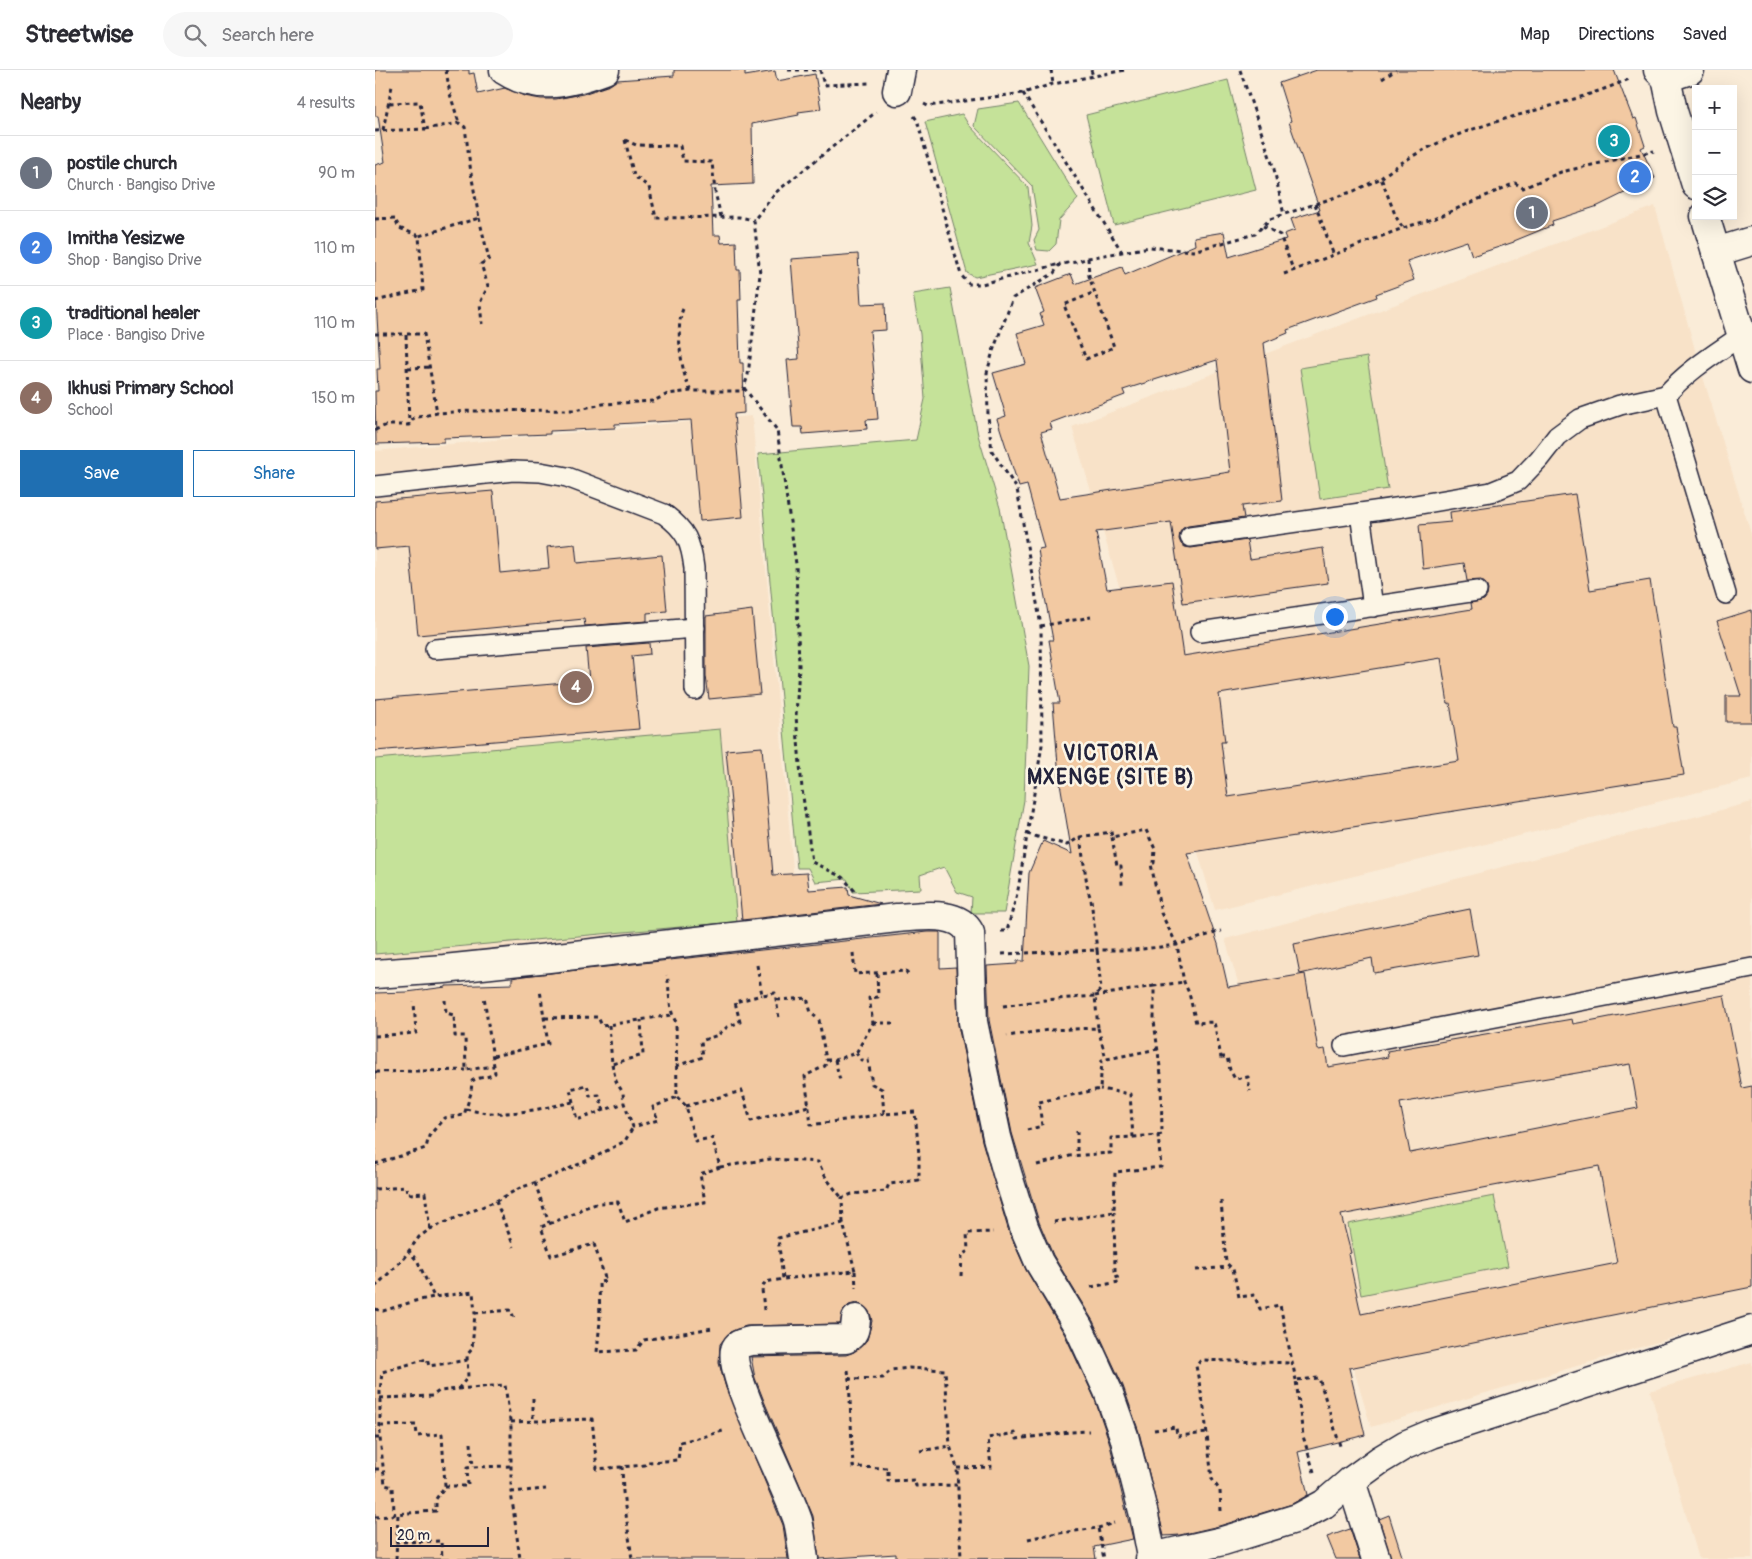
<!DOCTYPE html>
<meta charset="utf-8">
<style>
body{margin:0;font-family:Pangolin,sans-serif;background:#f7f7f7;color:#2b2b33}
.controls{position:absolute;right:15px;top:15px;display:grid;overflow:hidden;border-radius:0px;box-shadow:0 5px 20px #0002}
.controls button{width:45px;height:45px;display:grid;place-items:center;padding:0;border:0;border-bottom:1px solid #e1e1e2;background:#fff;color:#2b2b33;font:25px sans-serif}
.scale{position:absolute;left:15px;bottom:12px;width:99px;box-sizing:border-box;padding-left:5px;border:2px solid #22223b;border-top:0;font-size:14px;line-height:18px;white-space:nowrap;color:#22223b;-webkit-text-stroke:4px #fcf5e5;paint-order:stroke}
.you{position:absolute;left:959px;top:546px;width:18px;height:18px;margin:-12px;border:4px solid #fff;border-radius:50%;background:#1a73e8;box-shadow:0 0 0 8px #1a73e833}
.badge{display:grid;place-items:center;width:32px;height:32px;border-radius:50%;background:#1f6fb2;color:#fff;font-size:16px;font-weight:700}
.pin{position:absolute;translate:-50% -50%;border:2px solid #fff;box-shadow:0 1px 5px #0006}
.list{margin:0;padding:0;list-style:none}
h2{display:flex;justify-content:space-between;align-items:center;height:65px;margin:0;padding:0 20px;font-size:21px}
h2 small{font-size:16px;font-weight:400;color:#7c7c81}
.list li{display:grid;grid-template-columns:32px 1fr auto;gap:15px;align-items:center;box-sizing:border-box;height:75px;padding:0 20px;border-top:1px solid #e1e1e2}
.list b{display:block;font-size:19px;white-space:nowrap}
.list p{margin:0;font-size:16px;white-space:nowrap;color:#7c7c81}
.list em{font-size:16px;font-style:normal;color:#7c7c81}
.actions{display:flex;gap:10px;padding:15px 20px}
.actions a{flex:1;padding:11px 0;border:1px solid #1f6fb2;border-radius:0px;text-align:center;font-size:18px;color:#1f6fb2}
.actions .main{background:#1f6fb2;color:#fff}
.icon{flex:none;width:28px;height:28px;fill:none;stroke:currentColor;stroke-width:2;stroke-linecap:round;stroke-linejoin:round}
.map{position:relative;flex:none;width:1377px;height:1489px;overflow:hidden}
header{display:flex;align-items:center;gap:30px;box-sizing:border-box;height:70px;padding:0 25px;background:#fff;border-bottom:1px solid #e1e1e2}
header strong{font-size:24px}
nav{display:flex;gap:28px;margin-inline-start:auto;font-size:18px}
.search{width:350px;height:45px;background:#f7f7f7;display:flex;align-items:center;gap:12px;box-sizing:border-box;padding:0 18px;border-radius:28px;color:#7c7c81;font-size:19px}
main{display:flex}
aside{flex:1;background:#fff}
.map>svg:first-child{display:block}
.built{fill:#f8e2c8}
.green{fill:#c5e299;stroke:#74826a}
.building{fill:#f2c9a2;stroke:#22223b;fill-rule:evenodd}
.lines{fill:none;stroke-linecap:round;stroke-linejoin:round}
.lane-casing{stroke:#22223b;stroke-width:22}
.street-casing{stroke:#22223b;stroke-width:31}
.path{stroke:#22223b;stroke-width:3;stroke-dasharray:4 4;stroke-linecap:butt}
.lane{stroke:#fcf5e5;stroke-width:19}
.street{stroke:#fcf5e5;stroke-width:28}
.labels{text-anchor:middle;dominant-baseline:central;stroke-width:5;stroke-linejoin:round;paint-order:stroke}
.district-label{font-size:21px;font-weight:bold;letter-spacing:1px;fill:#22223b;stroke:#fcf5e5}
</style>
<header>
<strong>Streetwise</strong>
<div class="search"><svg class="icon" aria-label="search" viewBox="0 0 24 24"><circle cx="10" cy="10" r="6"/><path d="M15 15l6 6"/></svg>Search here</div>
<nav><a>Map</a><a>Directions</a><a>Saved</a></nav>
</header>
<main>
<aside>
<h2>Nearby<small>4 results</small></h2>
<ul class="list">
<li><span class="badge" style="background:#6b7280">1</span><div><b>postile church</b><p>Church · Bangiso Drive</p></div><em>90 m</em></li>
<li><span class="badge" style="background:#3f7fe0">2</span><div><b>Imitha Yesizwe</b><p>Shop · Bangiso Drive</p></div><em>110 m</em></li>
<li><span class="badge" style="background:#0f9aa8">3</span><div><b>traditional healer</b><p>Place · Bangiso Drive</p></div><em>110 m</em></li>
<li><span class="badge" style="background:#8d6e63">4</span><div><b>Ikhusi Primary School</b><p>School</p></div><em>150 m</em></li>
</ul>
<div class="actions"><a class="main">Save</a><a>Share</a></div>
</aside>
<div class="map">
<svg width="1377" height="1489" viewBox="0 0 1377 1489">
<rect width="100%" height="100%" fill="#faecd8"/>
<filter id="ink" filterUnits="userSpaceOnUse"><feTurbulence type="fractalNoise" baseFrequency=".02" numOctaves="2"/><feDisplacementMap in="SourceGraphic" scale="10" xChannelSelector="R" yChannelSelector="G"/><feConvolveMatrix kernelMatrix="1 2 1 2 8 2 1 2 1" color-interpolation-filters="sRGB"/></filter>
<g filter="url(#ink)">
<!-- built -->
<g class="built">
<polygon points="1280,136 1324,294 1377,467 1377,709 840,840 697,357"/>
<polygon points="377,346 423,854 0,892 0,381"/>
<polygon points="1377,732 1377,1244 996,1357 850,869"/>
<polygon points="1377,1292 1377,1489 1324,1489 1275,1321"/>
</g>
<!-- green -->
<g class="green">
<polygon points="853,10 881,120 739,155 711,45"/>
<polygon points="644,33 703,129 684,150 681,174 674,181 662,180 659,170 664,160 657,116 599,56 603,39"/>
<polygon points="587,44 593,54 653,117 657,156 654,173 663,194 600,207 592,203 550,52"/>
<polygon points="575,218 603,365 625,438 654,596 649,730 629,843 596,843 597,827 582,822 569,797 545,805 546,819 478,822 472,809 440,812 433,798 422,798 383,384 541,370 550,329 545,264 538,224"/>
<polygon points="992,287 1013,419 945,429 925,298"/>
<polygon points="345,659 362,852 0,884 0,689"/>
<polygon points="1119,1126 1133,1196 986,1225 973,1154"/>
</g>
<!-- building -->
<g class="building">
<polygon points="0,0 94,0 94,4 99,3 103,24 130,18 149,26 166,29 181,29 208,24 235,15 242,10 299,6 299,0 370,0 370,6 400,1 402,11 440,4 446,39 423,42 424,45 377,54 378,114 336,116 338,165 345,165 346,173 361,172 362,200 365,200 366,230 363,230 365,293 368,293 369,343 359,344 368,447 325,451 316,350 240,354 240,358 175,361 175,364 69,368 69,372 1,374 0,321 3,321 2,299 5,299 1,229 0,229 0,95 10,92 3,46 0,46"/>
<path d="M942,0H1239L1258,49L1261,48L1270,76L1266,78L1280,108L1223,136L1177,151L1178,155L1139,171V172L1097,186L1092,171L1032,191L1039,210L1001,224L1002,227L912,260L913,263L889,273L907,431L867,436L869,448L813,456L808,458L805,462L804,469L806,474L810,477L816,478L872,470L875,489L948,478L953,513L808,533L796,452L721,462L732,519L797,511L808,586L1097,539L1096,533L1109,530L1112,526L1113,520L1111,514L1106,510L1092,511L1089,493L1048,499L1044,455L1076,452L1075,442L1200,424L1215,520L1275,510L1298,657H1301L1309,705L812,783L843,874L853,917L930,904L943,980L950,979L953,997L1013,987L1012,981L1197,949L1198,954L1349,925L1367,1018L1377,1016V1217L974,1298L990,1365L923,1382L933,1425L917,1434L844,1456L805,1465L789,1466L764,1362L748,1316L718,1251L678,1185L664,1152L637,1063L614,950L612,896L642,894V891H649L654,803L668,771L697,784L684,707L678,633H685L674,570H678L665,501L666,500L663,479L669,478L652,415L644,417L622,349L631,346L618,303L651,294L642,263L669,255L665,244L669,242L660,218L696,204L700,214L747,197L750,205L820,175L819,167L849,162L854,187L911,169L909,164L920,160L916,149L945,140L914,52L916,51L904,13ZM842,290L855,402L685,428L666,362L677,359L675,353L750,325L748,320ZM1066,588L1073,634L1075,633L1084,691L853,727L846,672H850L844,624ZM1255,994L1263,1038L1035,1083L1025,1033ZM1224,1096L1242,1193L986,1244L973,1184L976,1183L966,1145Z"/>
<polygon points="483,184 486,234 510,233 511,260 495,261 503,349 491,350 492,359 428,364 427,357 418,357 412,290 424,289 416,189"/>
<polygon points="118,421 125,503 174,498 172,477 200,474 202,493 287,485 292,541 272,543 272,551 210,556 209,549 43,565 34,476 0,479 0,431"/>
<polygon points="377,540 385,624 334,629 331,606 331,546"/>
<polygon points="1377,540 1377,652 1351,652 1351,626 1366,626 1342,551"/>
<polygon points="274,573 275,584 257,586 264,659 0,681 0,629 214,611 211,578"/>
<polygon points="387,677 398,805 432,803 434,820 473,817 474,825 506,834 367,850 351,680"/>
<polygon points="1095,839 1103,885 999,903 997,888 925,904 919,874"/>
<polygon points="552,862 565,862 565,898 581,897 583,955 607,1071 634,1162 651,1200 690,1265 719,1327 734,1371 758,1469 719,1477 721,1489 521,1488 521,1484 444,1489 438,1446 389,1331 380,1308 376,1287 471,1285 479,1282 492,1270 497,1251 495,1243 490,1237 482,1233 474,1235 469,1240 465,1254 371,1256 355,1262 345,1274 344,1293 351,1318 408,1455 413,1489 0,1489 0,923 32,922 71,917 71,916 137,914 137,908 148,906"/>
<polygon points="1014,1445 1025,1480 1028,1489 1016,1489 1004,1449"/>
<polygon points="975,1459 985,1489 961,1489 952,1467"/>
</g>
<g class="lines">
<!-- lane casing -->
<g class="lane-casing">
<g id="lane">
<path d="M0,416L138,401L165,402L192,407L289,444C311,460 316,472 319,498L320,620"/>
<polyline points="985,443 998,537"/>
<polyline points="815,467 1028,437 1116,422 1143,411 1164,389 1182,366 1205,349 1245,335 1291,325"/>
<path d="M1351,524L1291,325C1313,300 1340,284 1367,265"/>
<polyline points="825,562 1102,521"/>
<polyline points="60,579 320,558"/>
<polyline points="969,976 1377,898"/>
</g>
</g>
<!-- street casing -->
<g class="street-casing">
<g id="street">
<path d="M129,0C162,22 195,13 230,0"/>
<polyline points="1283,0 1291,8 1298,41 1321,115"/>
<polyline points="1291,8 1315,0"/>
<polyline points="522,21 526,0"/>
<polyline points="1330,146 1377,299"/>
<polyline points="1341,182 1377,171"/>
<path d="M0,904L69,899L174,888L522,848C544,847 583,839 595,863L598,952L622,1067L632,1103L649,1157L664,1192L704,1258L733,1321L749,1366L769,1445L777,1487L775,1489"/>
<polyline points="976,1411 1001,1489"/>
<polyline points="777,1487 848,1471 923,1448 949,1434 976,1411 1005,1390 1030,1375 1056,1364 1377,1260"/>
<path d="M429,1489C427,1477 426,1463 423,1451C414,1420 352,1304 360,1280C362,1273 369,1273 375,1271L471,1269C480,1264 480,1259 481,1249"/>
</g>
</g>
<!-- path -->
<g class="path">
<polyline points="71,0 75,24 84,53"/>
<polyline points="413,0 442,0"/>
<polyline points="445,0 449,15 494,13"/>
<polyline points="676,0 678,14"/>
<polyline points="716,0 718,6"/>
<polyline points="865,0 899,99 909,145"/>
<polyline points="1007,9 1021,0"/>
<polyline points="648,23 747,182"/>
<polyline points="549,34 553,36 648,23 678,14 750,0"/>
<polyline points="539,46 542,50 586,205 594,214 607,214 685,194"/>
<polyline points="8,60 17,16"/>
<polyline points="0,61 50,59 45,32 13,33"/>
<polyline points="250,70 259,106 274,117 281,148 364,147 379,150"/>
<polyline points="250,70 261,75 305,76 308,91 337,92 340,122 346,147"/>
<path d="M1006,108C1076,50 1173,45 1254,9"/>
<polyline points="940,134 959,186"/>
<polyline points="104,148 114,189 106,194 113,216 105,233 107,254"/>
<polyline points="0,149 20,148 24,158 44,166"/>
<polyline points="888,156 905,165 919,202"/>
<polyline points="713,188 714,206 739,277 711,289 689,235 720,222"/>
<polyline points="909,204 1028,158 1061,148 1140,113 1148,118 1186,102 1279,81"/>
<polyline points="0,231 48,220 44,166 104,148 96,103 90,57 84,53 50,59"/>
<path d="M308,239C300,256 306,305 316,321"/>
<polyline points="0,264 49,264 62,343"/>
<polyline points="31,265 34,354"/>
<polyline points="33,298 56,297"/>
<polyline points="369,318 402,360 421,494 424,596 421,646 427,719 437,792 467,807 480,821"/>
<polyline points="0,360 12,355 34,355 39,348 62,343 97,341 199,340 228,334 278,331 293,324 316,321 368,321 373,305 385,204 379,150 400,123 501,42"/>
<polyline points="666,556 716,547"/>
<polyline points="652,764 692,775 705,767 736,762 737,767 771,760 780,779 779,793 776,794 786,843 802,875 809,912 814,923 821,953 839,952 846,987 843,987"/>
<polyline points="705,767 713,821 716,829 722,880 759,880 802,875 846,861"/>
<polyline points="737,767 742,796 746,796 747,815"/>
<polyline points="626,861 632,861 643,820 667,675 666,556 642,419 617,381 613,346 612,303 618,281 638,228 679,203 685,194 701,192 713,188 775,177 818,181 880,164 895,149 979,121 1006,108 1021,147 1028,158"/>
<polyline points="478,883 480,904 531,901 534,907"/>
<polyline points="627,884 722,880 726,919 720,926"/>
<polyline points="382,895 387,925 400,923 404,948"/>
<polyline points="502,903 503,927 494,928 498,953 481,983 460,990 451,990 450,996 430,1006 436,1055 509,1044"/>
<polyline points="720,926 779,916"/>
<polyline points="70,930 71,943 79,945 80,966 90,966 91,1000 119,996"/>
<polyline points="402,930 432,928 436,943 444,950 451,990"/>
<polyline points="628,936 670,930 720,926 723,958 674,960 632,966"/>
<polyline points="170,948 223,947 227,956 296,945"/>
<polyline points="498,953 519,953"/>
<polyline points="234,955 237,994 268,985 266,950"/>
<polyline points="723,958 731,989"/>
<polyline points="0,966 41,963 39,932"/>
<polyline points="118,986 173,974 165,920"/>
<polyline points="846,987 852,987 855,1000 860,1009 873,1007 875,1021"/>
<polyline points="460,990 465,1010"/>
<path d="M237,994L241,1011L248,1023L249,1033L258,1057L283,1050L278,1037L302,1027L301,952C293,940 295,919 292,905"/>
<polyline points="301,996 328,987 326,971 343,965 352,957 365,952 360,932 387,925"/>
<polyline points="0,1002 91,1000"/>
<polyline points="302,1027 311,1036 320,1071 337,1068 345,1097 325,1104 330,1132 283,1138 250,1152 243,1132 224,1133 206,1139 204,1142 166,1157 176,1186 219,1174 231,1211 224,1212 225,1251 222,1282 261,1280 269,1270 337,1258"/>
<polyline points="198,1032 195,1019 212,1015 215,1026 224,1025 229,1041"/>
<polyline points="311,1036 367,1021 376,1051 434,1036"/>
<path d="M91,1039C126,1049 164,1039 198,1032L202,1050L249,1033"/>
<polyline points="652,1060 667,1056 664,1032 725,1019 727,990 783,979"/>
<polyline points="702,1061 702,1085"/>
<polyline points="783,1065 787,1064 786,1005 779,951 779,916 809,912"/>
<path d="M0,1094L51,1078L54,1066L69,1048L89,1045L96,1023L97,1011C104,1006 113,1009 120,1003L109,926"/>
<polyline points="662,1095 695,1086 736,1083 736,1068 758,1067 755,1024 725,1019"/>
<polyline points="345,1097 395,1089 443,1092 451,1108 467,1128"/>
<polyline points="160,1113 174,1153"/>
<polyline points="0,1119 31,1117 32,1124 50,1123 55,1159"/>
<polyline points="121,1131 139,1177"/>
<polyline points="846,1131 851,1193 858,1199 864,1227 879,1225 885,1239 905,1235 921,1310"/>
<polyline points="679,1152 739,1142 740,1102 786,1097 783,1065 758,1067"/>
<polyline points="468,1153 467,1128 477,1124 511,1121 514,1114 544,1110 544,1085 540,1042 509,1044 507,1019 497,1014 493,990 486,990 481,983"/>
<polyline points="821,1200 854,1197"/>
<polyline points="480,1201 481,1218"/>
<polyline points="586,1206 587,1185 593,1181 592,1163 618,1162"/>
<polyline points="0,1217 28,1189 44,1167 55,1159 121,1131 145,1118 178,1106 222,1086 250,1071 258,1057"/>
<polyline points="716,1217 744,1212 740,1201 739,1142"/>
<polyline points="0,1239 8,1241 40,1231 59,1227"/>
<path d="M389,1240L387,1219L390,1212C420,1207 450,1204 480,1201L468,1153L403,1168L408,1209"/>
<polyline points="100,1243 136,1240 140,1251"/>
<polyline points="473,1300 474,1309 508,1308 516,1300 534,1298 570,1300 575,1376"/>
<polyline points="474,1307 478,1397 513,1398 513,1411 539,1410 541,1416 582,1415"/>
<polyline points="83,1319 130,1315 136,1357 136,1422 145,1489"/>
<polyline points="5,1328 57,1326 64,1321 83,1319 93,1307 92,1285 97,1279 100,1243 98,1222 59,1227 43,1192 34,1181"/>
<polyline points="158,1328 158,1351"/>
<polyline points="136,1352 217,1349 222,1399 270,1395 273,1392 303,1390 305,1372 327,1367 351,1360"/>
<polyline points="5,1356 41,1355 42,1366 67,1364 70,1416 61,1429 61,1441 19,1444 18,1417 10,1415 5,1368"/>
<polyline points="779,1360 801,1357 802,1366 833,1363"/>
<polyline points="0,1368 5,1368 5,1322 7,1302 52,1289 54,1296 93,1290"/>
<polyline points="96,1373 98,1397"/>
<polyline points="545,1381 575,1376 582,1398 586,1489"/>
<polyline points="247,1396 248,1422 257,1489"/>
<polyline points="582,1398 616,1397 613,1368 640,1363 642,1369 695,1362 714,1361"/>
<polyline points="0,1399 8,1399"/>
<polyline points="939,1402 928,1366 921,1310 944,1308 966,1379"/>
<polyline points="70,1416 93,1416 92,1398 98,1397 136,1396"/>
<polyline points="136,1422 171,1419"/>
<polyline points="846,1441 845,1421 837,1409 829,1338 821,1296 826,1290 917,1293"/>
<polyline points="0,1447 16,1446 19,1444"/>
<polyline points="723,1458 739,1453"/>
<polyline points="653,1469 676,1464 723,1458 729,1489"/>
<polyline points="20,1472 66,1471 67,1489"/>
<polyline points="21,1489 23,1444"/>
</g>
<!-- lane -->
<use href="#lane" class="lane"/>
<!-- street -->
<use href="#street" class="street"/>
</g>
</g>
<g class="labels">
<!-- district labels -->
<g class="district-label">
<text x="736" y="683">VICTORIA<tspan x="736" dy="24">MXENGE (SITE B)</tspan></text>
</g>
</g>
</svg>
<div class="controls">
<button>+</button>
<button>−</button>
<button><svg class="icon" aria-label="layers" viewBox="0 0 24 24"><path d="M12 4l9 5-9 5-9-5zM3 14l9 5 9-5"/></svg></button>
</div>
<div class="scale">20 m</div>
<div class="you"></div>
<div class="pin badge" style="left:1157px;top:143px;background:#6b7280">1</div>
<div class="pin badge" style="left:1260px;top:107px;background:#3f7fe0">2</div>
<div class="pin badge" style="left:1239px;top:71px;background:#0f9aa8">3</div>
<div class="pin badge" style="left:201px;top:617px;background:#8d6e63">4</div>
</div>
</main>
